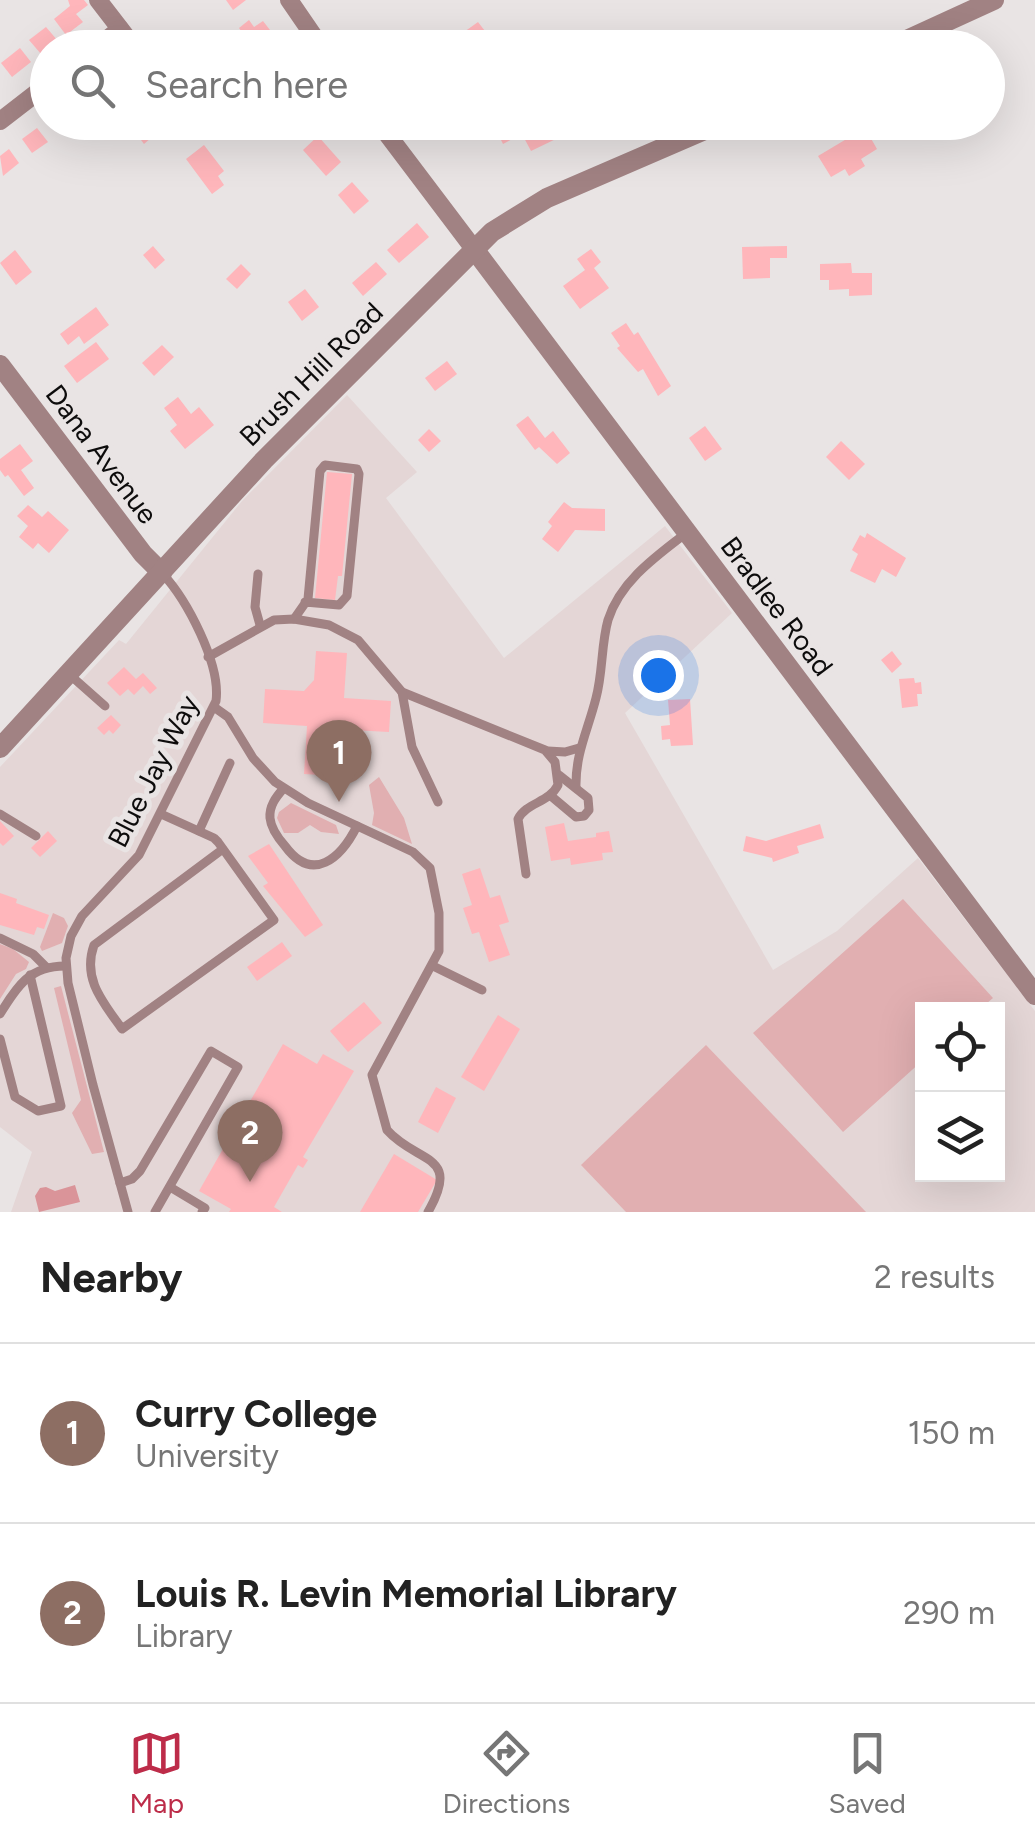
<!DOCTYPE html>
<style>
body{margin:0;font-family:Figtree,sans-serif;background:#f2f2f2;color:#222}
.controls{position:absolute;right:30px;bottom:30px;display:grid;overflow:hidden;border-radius:0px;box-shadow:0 10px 40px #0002}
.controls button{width:90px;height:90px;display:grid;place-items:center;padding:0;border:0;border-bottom:2px solid #e0e0e0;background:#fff;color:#222;font:50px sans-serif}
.you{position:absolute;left:658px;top:675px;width:35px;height:35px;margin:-25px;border:8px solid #fff;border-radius:50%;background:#1a73e8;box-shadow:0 0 0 15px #1a73e833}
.badge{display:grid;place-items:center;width:65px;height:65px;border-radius:50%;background:#bd2c49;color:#fff;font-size:32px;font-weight:700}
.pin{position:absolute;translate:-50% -82px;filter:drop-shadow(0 2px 5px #0008)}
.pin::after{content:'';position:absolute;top:52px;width:35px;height:30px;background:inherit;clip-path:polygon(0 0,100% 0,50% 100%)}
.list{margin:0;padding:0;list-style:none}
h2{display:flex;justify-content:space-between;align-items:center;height:130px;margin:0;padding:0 40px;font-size:42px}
h2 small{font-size:32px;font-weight:400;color:#767676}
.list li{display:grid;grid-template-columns:65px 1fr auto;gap:30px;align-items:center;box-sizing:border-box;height:180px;padding:0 40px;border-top:2px solid #e0e0e0}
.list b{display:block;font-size:38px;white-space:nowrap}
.list p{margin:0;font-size:32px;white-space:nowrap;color:#767676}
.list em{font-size:32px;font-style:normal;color:#767676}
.icon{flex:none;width:55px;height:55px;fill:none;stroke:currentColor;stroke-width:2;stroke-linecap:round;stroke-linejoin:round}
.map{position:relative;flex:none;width:1035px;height:1212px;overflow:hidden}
.search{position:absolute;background:#fff;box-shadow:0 10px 40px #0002;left:30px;right:30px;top:30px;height:110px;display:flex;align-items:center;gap:25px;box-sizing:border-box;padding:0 35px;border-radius:55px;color:#767676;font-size:38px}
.sheet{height:490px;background:#fff}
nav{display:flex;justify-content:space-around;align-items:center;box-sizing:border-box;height:140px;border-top:2px solid #e0e0e0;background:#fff;font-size:28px;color:#767676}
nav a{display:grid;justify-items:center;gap:5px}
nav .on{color:#bd2c49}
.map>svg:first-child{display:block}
.built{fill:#e4d6d6;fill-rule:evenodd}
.green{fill:#e1afb1}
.water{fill:#da9499}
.building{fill:#ffb6bb}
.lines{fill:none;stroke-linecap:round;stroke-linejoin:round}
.service{stroke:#a18283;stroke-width:9}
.minor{stroke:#a18283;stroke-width:18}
.tertiary{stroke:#a18283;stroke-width:20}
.labels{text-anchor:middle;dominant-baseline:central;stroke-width:10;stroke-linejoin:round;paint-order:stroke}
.street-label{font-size:28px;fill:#0d0c0c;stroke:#e9e4e4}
</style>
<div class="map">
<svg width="1035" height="1212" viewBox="0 0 1035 1212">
<rect width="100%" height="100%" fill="#e9e4e4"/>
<!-- built -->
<path class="built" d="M347,395L417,472L386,498L504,658L665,526L732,613L625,713L773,970L837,931L918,858L1035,1011V1212H11L32,1152L0,1127V767L119,640L126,644L242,501ZM922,1009H998V1174H922Z"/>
<!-- green -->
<g class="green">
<polygon points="379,777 404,818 412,844 372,825 374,813 369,785"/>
<polygon points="291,803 336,825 339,834 321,832 310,825 298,833 284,833 277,818 279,812"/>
<polygon points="903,899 993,998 980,1009 922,1009 922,1061 843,1132 753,1033"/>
<polygon points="53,913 64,918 68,926 62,943 42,951 40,947"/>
<polygon points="0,944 13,949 29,962 26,969 16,974 0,999"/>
<polygon points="61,986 104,1152 92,1154 72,1113 81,1100 54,988"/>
<polygon points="706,1045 866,1212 626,1212 581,1165"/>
</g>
<!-- water -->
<polygon class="water" points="75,1185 80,1202 39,1212 35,1196 40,1188 46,1187 55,1191"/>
<!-- building -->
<g class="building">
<polygon points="68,0 84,0 88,5 76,14 83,22 66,35 54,19 70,6"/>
<polygon points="226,0 246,0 233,10"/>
<polygon points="249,20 254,27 263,21 277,39 266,48 253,48 239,28"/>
<polygon points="478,22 495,44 491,48 483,45 475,48 464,32"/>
<polygon points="46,27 58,41 41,54 29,40"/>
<polygon points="20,48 31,62 12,77 1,63"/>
<polygon points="128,122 153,122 159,131 144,144"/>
<polygon points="501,122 527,122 532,133 553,122 560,137 531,151 522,134 503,144 494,126"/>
<polygon points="937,122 963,122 942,132"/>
<polygon points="37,128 48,142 32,153 22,139"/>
<polygon points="865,128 877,149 861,159 865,166 849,176 845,169 831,177 818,156"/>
<polygon points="318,136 341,162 326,176 303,150"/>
<polygon points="204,145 224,171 218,176 224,185 212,194 186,159"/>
<polygon points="9,149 19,163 3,176 0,156"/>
<polygon points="352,182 369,201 354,214 338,195"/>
<polygon points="417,223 429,237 399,263 387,250"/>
<polygon points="153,246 165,260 155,269 143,255"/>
<polygon points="787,246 787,258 770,258 770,278 743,279 742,247"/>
<polygon points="591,249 601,262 594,268 609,288 580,309 563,286 585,270 577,259"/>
<polygon points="15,250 32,272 16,285 0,263"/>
<polygon points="376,262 387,274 363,296 352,283"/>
<polygon points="851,263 852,273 872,273 872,295 849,296 849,289 829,290 829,280 820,280 820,264"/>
<polygon points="241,264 251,274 237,289 226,279"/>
<polygon points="305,289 319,307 302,321 288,302"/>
<polygon points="96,307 109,325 84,344 79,336 68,345 60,334"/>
<polygon points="626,323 634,335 638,332 671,386 658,396 643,369 638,372 617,348 620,346 611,333"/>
<polygon points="96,342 109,359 77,383 64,366"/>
<polygon points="162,345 174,357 154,376 142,363"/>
<polygon points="447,361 457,374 435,391 425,378"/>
<polygon points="178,397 191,414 199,407 214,425 185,449 170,431 177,425 164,408"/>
<polygon points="528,416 545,438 553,431 570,453 557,464 539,447 535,450 516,425"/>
<polygon points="705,426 722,449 705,461 689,438"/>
<polygon points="429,429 441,441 429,452 418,440"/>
<polygon points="841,441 865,464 849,480 826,457"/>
<polygon points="20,444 33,461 21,470 34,488 24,496 8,475 5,477 0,470 0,459"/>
<polygon points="327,472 352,474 342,576 338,576 335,600 315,598"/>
<polygon points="564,502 572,508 605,509 605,531 575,530 558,552 542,539 552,526 548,522"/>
<polygon points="28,505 42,517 48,511 69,530 49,553 38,543 33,549 19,537 28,526 17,516"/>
<polygon points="867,533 906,558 896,577 882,569 875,583 850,571 858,554 852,550 860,535 865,538"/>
<polygon points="316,651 347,653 344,698 391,701 389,732 352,730 339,738 337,776 304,774 307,726 263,723 265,689 304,691 314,680"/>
<polygon points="892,651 902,664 892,673 881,660"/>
<polygon points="124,667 136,679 143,673 157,688 150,694 143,686 134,695 128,689 120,696 107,683"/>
<polygon points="914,678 915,683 921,682 922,694 917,694 918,706 902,708 899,679"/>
<polygon points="690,699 693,745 671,746 670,739 662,740 661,726 670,725 668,700"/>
<polygon points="111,715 121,725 113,734 109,730 104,735 97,728"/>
<polygon points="0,821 14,836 3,846 0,843"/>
<polygon points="564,823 568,841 596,837 596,833 609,831 613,852 602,853 603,860 571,865 570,858 551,861 545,827"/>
<polygon points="820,824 824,838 797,846 799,853 773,862 772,858 743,851 746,836 766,841"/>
<polygon points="48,831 57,841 40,857 31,848"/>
<polygon points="269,844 323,925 305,937 263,886 268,883 248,856"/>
<polygon points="480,868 490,898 500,895 509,922 499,925 510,955 489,962 479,932 472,934 463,908 472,905 462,874"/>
<polygon points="0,893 17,899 16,903 49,915 44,929 37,927 34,935 0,925"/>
<polygon points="282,942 292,956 257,981 247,967"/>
<polygon points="364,1002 382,1023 348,1052 330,1031"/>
<polygon points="498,1015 520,1029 484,1091 461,1077"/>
<polygon points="283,1044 317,1064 323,1054 354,1071 303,1157 308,1160 303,1168 298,1165 274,1207 282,1212 229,1212 231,1209 199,1191 228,1140 261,1159 276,1136 241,1117"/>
<polygon points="436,1087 456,1098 438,1133 418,1122"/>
<polygon points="394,1154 437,1180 418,1212 360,1212"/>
</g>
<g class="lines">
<!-- service -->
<g class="service">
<polyline points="258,574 255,607 260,625"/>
<polyline points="294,619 308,599 320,471 325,465 357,469 359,474 347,596 339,605 305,602"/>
<path d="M208,657L274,620L294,619L329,625L358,640L402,692L545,750L555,762L558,785C549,803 527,802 518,819L526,874"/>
<polyline points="70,675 105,706"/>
<polyline points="402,692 412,747 438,802"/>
<path d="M214,707L228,717L253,758L275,782L308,803L413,852L430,868L439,913V951L372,1075L387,1130C417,1164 462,1153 428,1212"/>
<polyline points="548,751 565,752 579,748"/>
<path d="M576,788C575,754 588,730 596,698C603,672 601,645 608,620C620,582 655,557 685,534"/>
<path d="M283,789C276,797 269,806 270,818C271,829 278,838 285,846C313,884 341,858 357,826"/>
<polyline points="551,796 576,817 584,816 589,810 588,798 559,775"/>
<polyline points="0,814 36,836"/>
<path d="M161,814L214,838L218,842L274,920L122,1029C103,1002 82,979 94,945L223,849"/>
<polyline points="199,831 230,763"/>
<polyline points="0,938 33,954 46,967"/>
<polyline points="433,966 482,990"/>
<path d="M0,1014C17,986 30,966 65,966"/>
<polyline points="0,1039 15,1097 38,1111 61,1106 30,975"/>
<polyline points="120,1183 132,1179 140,1171 211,1051 238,1067 155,1212"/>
<polyline points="170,1187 205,1208 202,1212"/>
<path d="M128,1212L93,1085L68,983L66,958L71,936L82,916L139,855L216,701C221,664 187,600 162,573"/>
</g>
<!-- minor -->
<g class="minor">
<polyline points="98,0 135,48"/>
<polyline points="289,0 322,48"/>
<polyline points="96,48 120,29"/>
<polyline points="0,121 48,84"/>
<polyline points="378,122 474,249"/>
</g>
<!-- tertiary -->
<g class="tertiary">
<polyline points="889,48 994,0"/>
<polyline points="474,249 1035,995"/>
<polyline points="0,365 143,554 162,573"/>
<polyline points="0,748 264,460 492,232 547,198 723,122"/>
</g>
</g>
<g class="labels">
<!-- street labels -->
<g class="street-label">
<text transform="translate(311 374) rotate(-45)">Brush Hill Road</text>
<text transform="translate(102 454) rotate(53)">Dana Avenue</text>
<text transform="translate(777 606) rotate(53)">Bradlee Road</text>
<text transform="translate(153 771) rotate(-63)">Blue Jay Way</text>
</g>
</g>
</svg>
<div class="controls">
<button><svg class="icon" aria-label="locate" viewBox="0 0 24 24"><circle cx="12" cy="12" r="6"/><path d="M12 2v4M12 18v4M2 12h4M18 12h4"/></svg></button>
<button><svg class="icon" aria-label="layers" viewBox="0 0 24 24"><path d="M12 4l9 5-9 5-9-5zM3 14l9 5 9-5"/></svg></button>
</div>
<div class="you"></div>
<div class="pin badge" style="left:339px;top:802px;background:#8d6e63">1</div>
<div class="pin badge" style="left:250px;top:1182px;background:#8d6e63">2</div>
<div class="search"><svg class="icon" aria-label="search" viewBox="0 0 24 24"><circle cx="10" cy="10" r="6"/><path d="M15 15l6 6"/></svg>Search here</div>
</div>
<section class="sheet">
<h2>Nearby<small>2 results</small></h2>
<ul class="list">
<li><span class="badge" style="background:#8d6e63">1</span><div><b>Curry College</b><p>University</p></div><em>150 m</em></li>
<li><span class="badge" style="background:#8d6e63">2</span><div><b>Louis R. Levin Memorial Library</b><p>Library</p></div><em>290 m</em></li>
</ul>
</section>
<nav>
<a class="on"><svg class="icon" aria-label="map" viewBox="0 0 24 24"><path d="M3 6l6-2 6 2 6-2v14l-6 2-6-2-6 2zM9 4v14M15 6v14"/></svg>Map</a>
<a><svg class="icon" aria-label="directions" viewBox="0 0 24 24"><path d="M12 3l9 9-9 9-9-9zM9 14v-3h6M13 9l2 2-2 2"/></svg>Directions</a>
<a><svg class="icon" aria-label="saved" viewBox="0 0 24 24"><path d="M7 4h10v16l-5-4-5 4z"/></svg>Saved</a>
</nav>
